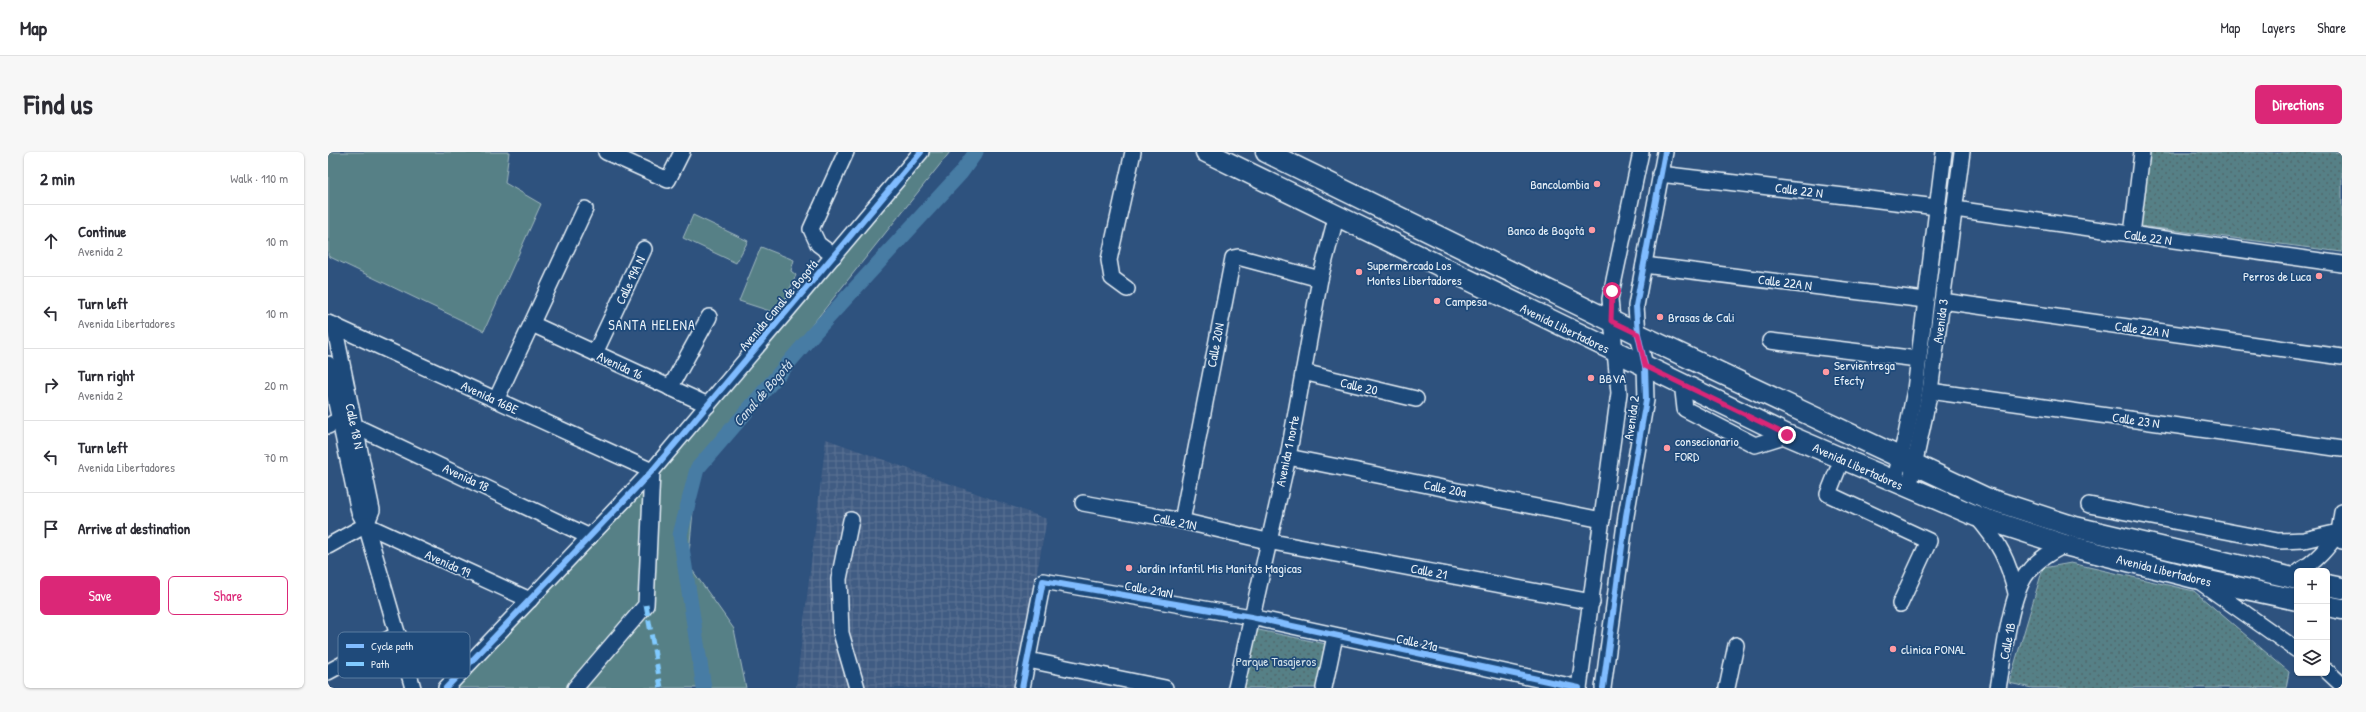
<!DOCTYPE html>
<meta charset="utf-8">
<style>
body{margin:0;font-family:"Patrick Hand",sans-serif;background:#f7f7f7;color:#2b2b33}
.controls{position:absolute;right:12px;bottom:12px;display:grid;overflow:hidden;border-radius:6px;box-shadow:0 1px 3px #0004}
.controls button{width:36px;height:36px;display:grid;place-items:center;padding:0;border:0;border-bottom:1px solid #e1e1e2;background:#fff;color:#2b2b33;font:20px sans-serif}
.stop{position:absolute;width:12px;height:12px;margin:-9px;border:3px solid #db2777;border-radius:50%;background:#fff}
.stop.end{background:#db2777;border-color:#fff;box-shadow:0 1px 4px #0008}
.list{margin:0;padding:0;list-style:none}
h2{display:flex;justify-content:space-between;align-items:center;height:52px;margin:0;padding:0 16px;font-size:17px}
h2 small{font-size:13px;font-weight:400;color:#7c7c81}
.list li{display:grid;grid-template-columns:26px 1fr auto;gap:12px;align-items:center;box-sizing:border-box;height:72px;padding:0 16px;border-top:1px solid #e1e1e2}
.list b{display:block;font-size:15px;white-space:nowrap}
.list p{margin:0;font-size:13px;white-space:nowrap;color:#7c7c81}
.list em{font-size:13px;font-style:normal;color:#7c7c81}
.actions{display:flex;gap:8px;padding:12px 16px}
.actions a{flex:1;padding:9px 0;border:1px solid #db2777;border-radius:6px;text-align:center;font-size:14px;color:#db2777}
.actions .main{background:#db2777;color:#fff}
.icon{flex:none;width:22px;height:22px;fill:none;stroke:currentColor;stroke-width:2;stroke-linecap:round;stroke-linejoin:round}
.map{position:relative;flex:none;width:2014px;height:536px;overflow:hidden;border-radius:6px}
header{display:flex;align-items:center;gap:24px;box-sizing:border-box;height:56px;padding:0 20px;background:#fff;border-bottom:1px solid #e1e1e2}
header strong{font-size:19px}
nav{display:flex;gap:22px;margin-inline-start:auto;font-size:14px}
.intro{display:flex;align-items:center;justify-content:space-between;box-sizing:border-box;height:96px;padding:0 24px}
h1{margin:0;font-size:28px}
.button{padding:10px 18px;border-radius:6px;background:#db2777;color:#fff;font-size:14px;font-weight:700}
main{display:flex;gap:24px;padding:0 24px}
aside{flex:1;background:#fff;border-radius:6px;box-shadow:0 1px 3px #0004}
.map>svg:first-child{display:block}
.industrial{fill:url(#industrial-grid)}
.grass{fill:#578086;stroke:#a0b8bf}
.park{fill:url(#park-dots);stroke:#a0b8bf}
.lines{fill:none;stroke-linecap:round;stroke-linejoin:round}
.canal{stroke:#477ba4;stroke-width:15}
.minor-casing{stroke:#e8f1f8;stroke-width:18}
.major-casing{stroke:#e8f1f8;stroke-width:23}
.minor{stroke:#1f4a7a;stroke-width:15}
.major{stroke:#1f4a7a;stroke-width:20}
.quiet{stroke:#80caff;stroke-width:5;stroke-dasharray:10 5;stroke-linecap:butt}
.cycleway-casing{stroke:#1f4a7a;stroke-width:8}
.cycleway{stroke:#80bcff;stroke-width:6}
.route{stroke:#db2777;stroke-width:5}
.poi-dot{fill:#ff9aa2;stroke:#1f4a7a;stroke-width:1.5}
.labels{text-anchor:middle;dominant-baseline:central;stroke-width:3.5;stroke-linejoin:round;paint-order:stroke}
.poi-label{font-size:13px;fill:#e8f1f8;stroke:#1f4a7a;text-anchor:start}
.street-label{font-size:13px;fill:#e8f1f8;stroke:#1f4a7a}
.park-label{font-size:13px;fill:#d2e0e7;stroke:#1f4a7a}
.neighbourhood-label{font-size:14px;letter-spacing:1px;fill:#e8f1f8;stroke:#1f4a7a}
.water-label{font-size:14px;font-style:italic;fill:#d0dfeb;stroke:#1f4a7a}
.key{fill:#1f4a7a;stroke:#5b7ca0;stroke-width:1}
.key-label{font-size:11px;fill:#e8f1f8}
</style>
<header>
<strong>Map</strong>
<nav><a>Map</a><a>Layers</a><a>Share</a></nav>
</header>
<div class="intro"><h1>Find us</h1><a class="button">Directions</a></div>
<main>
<aside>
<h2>2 min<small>Walk · 110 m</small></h2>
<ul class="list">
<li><svg class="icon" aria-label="ahead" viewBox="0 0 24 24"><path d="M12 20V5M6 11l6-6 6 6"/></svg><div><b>Continue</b><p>Avenida 2</p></div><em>10 m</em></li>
<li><svg class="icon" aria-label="left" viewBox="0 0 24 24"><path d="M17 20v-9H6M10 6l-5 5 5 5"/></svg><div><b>Turn left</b><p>Avenida Libertadores</p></div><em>10 m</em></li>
<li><svg class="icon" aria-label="right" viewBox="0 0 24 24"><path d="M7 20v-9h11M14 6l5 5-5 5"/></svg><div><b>Turn right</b><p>Avenida 2</p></div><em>20 m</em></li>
<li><svg class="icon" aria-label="left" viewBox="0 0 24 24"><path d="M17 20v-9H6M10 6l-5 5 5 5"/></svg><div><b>Turn left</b><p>Avenida Libertadores</p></div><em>70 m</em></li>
<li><svg class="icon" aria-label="arrive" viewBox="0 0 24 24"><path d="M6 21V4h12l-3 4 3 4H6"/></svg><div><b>Arrive at destination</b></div></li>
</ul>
<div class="actions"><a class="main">Save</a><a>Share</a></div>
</aside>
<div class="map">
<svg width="2014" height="536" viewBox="0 0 2014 536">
<defs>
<pattern id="industrial-grid" width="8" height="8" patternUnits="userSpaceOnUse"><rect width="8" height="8" fill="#415c83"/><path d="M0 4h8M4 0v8" fill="none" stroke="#5c7495"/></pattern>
<pattern id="park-dots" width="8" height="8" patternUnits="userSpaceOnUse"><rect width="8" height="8" fill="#578086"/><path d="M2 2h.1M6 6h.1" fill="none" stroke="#4f676b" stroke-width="1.8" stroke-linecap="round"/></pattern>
</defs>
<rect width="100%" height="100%" fill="#2e527e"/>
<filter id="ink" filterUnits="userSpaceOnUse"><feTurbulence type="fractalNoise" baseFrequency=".025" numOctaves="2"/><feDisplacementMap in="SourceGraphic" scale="8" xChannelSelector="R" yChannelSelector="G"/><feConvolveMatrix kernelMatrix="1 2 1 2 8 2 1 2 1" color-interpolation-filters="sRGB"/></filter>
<g filter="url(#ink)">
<!-- industrial -->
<polygon class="industrial" points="498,287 719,367 687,536 468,536"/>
<!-- grass -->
<g class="grass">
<polygon points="0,0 181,0 177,31 213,52 156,179 0,104"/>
<polygon points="602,0 622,0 369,317 360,412 406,477 418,536 128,536 298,359"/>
<polygon points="365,63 420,89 408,111 355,86"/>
<polygon points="433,95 466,108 463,119 468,123 451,162 411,149"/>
</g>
<!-- park -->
<g class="park">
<polygon points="1822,0 2014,0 2014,100 1812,74"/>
<polygon points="1743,411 1866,439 1961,520 1958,536 1704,536 1681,531 1715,416"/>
<polygon points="926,477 998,492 991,536 914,536"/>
</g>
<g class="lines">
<!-- canal -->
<polyline class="canal" points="376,536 352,383 369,317 487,180 633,21 648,0"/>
<!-- minor casing -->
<g class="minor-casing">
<g id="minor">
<polyline points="278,0 340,28 354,0"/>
<polyline points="1332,22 1609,55"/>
<polyline points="1627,57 2014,112"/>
<polyline points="1804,82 1814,0"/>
<polyline points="506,104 490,92 483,77 518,0"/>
<polyline points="1316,113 1597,148"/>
<polyline points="799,137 784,126 781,108 805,0"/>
<polyline points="1614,149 2014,205"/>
<polyline points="0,171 324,319"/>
<polyline points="204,172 380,253"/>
<polyline points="6,173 44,358 38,373"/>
<polyline points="1442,189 1590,207"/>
<polyline points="267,201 316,97"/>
<polyline points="0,212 31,360 38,373 85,536"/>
<polyline points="975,220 1088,247"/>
<polyline points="1354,230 1357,257 1427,293 1459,283"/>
<polyline points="342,236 381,165"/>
<polyline points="1602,239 2014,297"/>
<polyline points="168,248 257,57"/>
<polyline points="0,274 12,267 262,385"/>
<polyline points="960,305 1274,368"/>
<polyline points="1514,307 1500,342 1601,389 1572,452"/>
<polyline points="1566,330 1578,283 1587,238 1616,0"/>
<polyline points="1581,337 1602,239 1634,0"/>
<polyline points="755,351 854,369 939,389 1264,450"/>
<polyline points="1761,353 1950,389 1976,388 2011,380"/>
<path d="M1648,364C1671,390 1680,408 1688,441"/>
<polyline points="523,368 511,427 513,481 529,536"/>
<polyline points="854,369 905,106 910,105 992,127"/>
<polyline points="38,373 202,448"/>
<polyline points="2014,389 2011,380 2014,360"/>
<polyline points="0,394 38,373"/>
<path d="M1971,419C1988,410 2000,395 2011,380"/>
<polyline points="1871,429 1969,498"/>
<polyline points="700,508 837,536"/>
<polyline points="1999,519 2014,533"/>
<polyline points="0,520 70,482"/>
<polyline points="118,536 324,319 593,0"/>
<polyline points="247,536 318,453 324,319"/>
<polyline points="694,536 715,429 923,465 1251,536"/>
<polyline points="908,536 960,305 992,127 1009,62"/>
<polyline points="996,536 1007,484"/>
<polyline points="1251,536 1291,241 1282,147 1313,0"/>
<polyline points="1275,536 1298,364 1318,248 1317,214 1310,182 1308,154 1337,0"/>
<polyline points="1399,536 1408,493"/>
<path d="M1670,536C1676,506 1681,443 1700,420C1710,407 1723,400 1737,393"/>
</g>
</g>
<!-- major casing -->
<g class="major-casing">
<g id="major">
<polyline points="878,0 1459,283 1648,364 1737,393 1867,426 1969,448"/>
<polyline points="938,0 1310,182 1658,346 1747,375 1969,427"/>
<polyline points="1999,433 2014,436"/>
<polyline points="1999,454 2014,457"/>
</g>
</g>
<!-- minor -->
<use href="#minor" class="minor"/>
<!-- major -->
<use href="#major" class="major"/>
<!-- quiet -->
<polyline class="quiet" points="318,453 333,536"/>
<!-- cycleway casing -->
<g class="cycleway-casing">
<g id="cycleway">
<polyline points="118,536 324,319 593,0"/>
<polyline points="694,536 715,429 923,465 1251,536"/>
<polyline points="1275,536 1298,364 1318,248 1317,214 1310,182 1308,154 1337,0"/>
</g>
</g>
<!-- cycleway -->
<use href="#cycleway" class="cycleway"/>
</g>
</g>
<g class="lines" filter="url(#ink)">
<!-- route -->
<polyline class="route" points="1284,139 1283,169 1310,182 1317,214 1459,283"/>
</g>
<!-- markers -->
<g class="poi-dot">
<circle cx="1269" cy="32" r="4"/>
<circle cx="1264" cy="78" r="4"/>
<circle cx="1031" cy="120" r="4"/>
<circle cx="1991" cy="124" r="4"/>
<circle cx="1109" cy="149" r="4"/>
<circle cx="1332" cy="165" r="4"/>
<circle cx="1498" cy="220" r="4"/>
<circle cx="1263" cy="226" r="4"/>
<circle cx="1339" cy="296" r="4"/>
<circle cx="801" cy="416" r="4"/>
<circle cx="1565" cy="497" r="4"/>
</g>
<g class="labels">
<!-- poi labels -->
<g class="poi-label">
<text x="1261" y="32" text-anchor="end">Bancolombia</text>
<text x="1256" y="78" text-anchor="end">Banco de Bogotá</text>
<text x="1039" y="113">Supermercado Los<tspan x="1039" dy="15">Montes Libertadores</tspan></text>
<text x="1983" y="124" text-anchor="end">Perros de Luca</text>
<text x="1117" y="149">Campesa</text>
<text x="1340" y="165">Brasas de Cali</text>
<text x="1506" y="213">Servientrega<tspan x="1506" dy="15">Efecty</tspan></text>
<text x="1271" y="226">BBVA</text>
<text x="1347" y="289">consecionario<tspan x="1347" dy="15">FORD</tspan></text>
<text x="809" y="416">Jardín Infantil Mis Manitos Magicas</text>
<text x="1573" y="497">clinica PONAL</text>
</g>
<!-- street labels -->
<g class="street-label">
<text transform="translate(1471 38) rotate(7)">Calle 22 N</text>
<text transform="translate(1820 85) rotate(8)">Calle 22 N</text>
<text transform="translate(302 128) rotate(-65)">Calle 19A N</text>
<text transform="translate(1457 130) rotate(7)">Calle 22A N</text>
<text transform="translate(450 153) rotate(-50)">Avenida Canal de Bogotá</text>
<text transform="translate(1612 169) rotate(-82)">Avenida 3</text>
<text transform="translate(1237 176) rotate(26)">Avenida Libertadores</text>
<text transform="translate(1814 177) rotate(8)">Calle 22A N</text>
<text transform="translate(887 193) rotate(-79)">Calle 20N</text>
<text transform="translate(292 213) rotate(25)">Avenida 16</text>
<text transform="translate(1031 234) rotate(13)">Calle 20</text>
<text transform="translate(162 245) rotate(25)">Avenida 16BE</text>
<text transform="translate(1303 266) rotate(-82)">Avenida 2</text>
<text transform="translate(1808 268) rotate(8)">Calle 23 N</text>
<text transform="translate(27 274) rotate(78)">Calle 18 N</text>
<text transform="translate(959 299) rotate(-78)">Avenida 1 norte</text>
<text transform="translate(1530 314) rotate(24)">Avenida Libertadores</text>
<text transform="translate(138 325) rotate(25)">Avenida 18</text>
<text transform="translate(1117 336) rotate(11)">Calle 20a</text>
<text transform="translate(847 369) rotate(11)">Calle 21N</text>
<text transform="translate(120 411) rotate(24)">Avenida 19</text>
<text transform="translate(1836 418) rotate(14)">Avenida Libertadores</text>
<text transform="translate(1101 419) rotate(11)">Calle 21</text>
<text transform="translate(821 437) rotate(10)">Calle 21aN</text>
<text transform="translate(1679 489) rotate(-79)">Calle 1B</text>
<text transform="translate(1089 490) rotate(12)">Calle 21a</text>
</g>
<!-- park labels -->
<g class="park-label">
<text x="948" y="509">Parque Tasajeros</text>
</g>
<!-- neighbourhood labels -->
<g class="neighbourhood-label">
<text x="324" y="172">SANTA HELENA</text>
</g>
<!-- water labels -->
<g class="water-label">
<text transform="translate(434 241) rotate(-49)">Canal de Bogotá</text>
</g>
</g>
<!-- legend -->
<rect x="10" y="480" width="132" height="46" rx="6" class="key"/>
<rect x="18" y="492" width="18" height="4" fill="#80bcff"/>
<rect x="18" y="510" width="18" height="4" fill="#80caff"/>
<g class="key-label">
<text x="43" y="498">Cycle path</text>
<text x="43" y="516">Path</text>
</g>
</svg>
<div class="controls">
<button>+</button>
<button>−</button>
<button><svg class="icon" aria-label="layers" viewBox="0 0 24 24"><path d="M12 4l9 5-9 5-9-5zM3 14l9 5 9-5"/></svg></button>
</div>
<div class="stop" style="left:1284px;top:139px"></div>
<div class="stop end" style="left:1459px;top:283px"></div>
</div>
</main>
